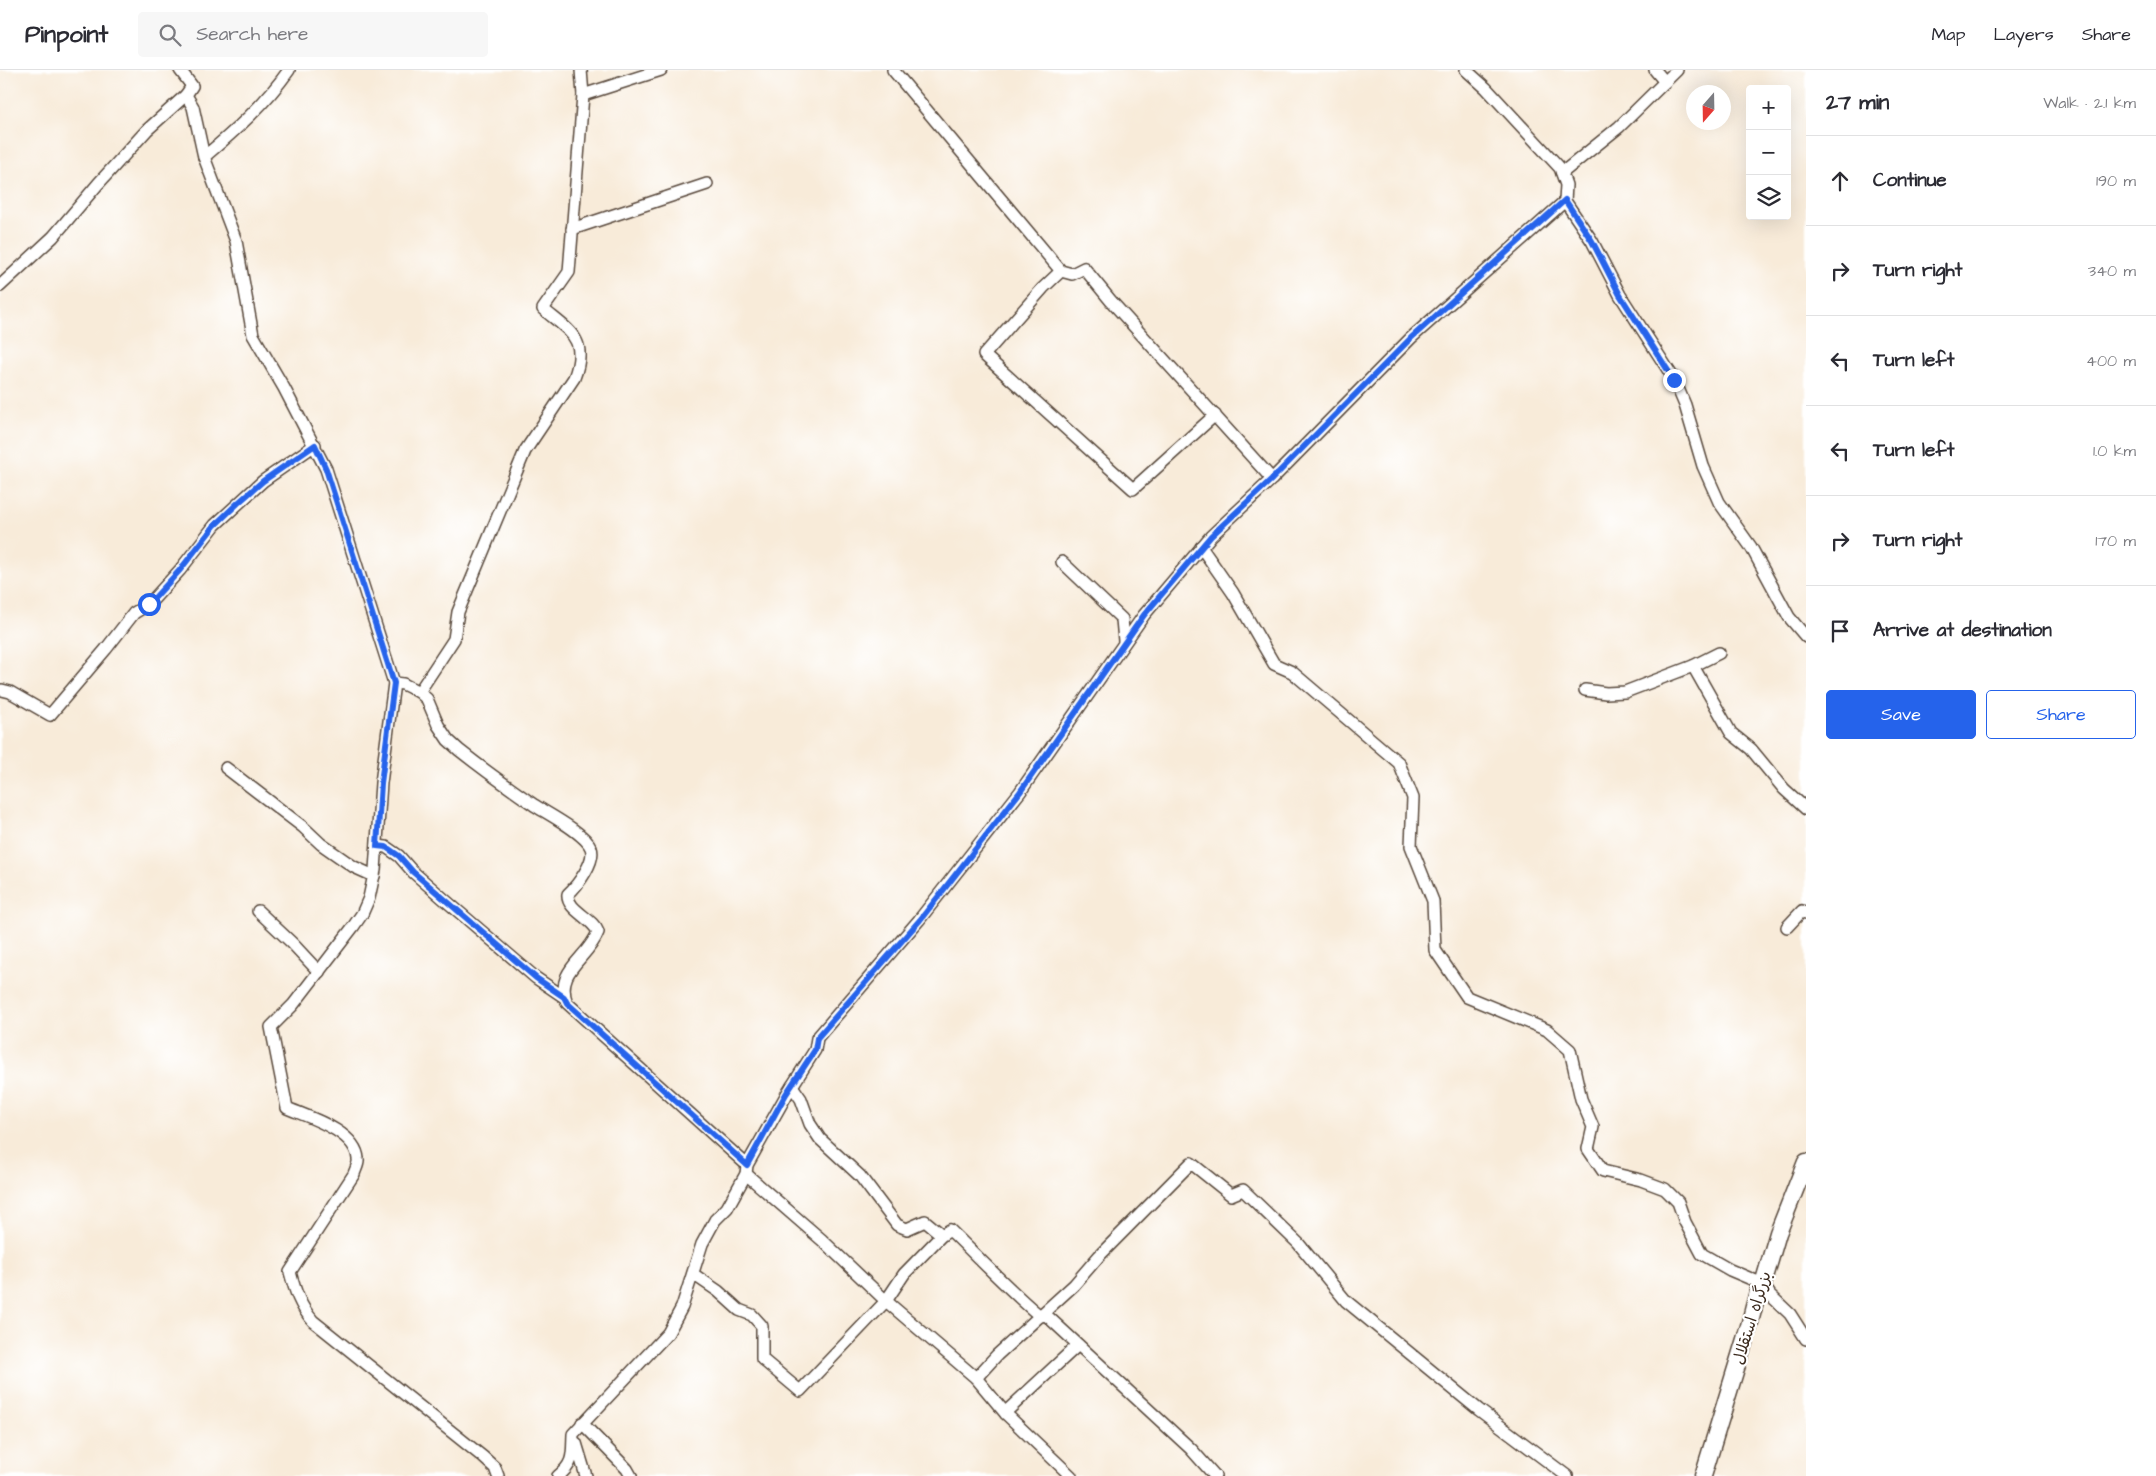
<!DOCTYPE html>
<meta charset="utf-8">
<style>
body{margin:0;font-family:"Architects Daughter","Playpen Sans Arabic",sans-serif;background:#f7f7f7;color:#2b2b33}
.controls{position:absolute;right:15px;top:15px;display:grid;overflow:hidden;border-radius:5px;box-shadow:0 5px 20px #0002}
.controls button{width:45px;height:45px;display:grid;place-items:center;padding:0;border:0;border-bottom:1px solid #e1e1e2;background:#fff;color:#2b2b33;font:25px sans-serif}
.compass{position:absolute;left:1686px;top:15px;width:45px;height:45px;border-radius:50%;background:#fff;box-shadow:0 5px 20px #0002;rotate:200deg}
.stop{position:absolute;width:15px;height:15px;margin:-11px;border:4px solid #2563eb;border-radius:50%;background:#fff}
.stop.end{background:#2563eb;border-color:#fff;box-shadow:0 1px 5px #0008}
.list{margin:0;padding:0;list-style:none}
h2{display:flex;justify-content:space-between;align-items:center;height:65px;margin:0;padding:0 20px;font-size:21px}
h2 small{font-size:16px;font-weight:400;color:#7c7c81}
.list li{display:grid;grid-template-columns:32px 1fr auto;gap:15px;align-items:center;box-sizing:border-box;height:90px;padding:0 20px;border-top:1px solid #e1e1e2}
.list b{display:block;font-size:19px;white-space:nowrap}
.list em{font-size:16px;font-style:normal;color:#7c7c81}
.actions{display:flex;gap:10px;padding:15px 20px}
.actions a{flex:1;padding:11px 0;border:1px solid #2563eb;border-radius:5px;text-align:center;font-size:18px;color:#2563eb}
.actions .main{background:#2563eb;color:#fff}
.icon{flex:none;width:28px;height:28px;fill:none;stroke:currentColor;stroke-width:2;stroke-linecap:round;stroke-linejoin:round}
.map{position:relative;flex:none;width:1806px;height:1406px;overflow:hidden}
header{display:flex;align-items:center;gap:30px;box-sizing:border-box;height:70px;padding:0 25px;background:#fff;border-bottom:1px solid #e1e1e2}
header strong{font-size:24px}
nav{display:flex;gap:28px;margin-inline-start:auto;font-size:18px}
.search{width:350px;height:45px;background:#f7f7f7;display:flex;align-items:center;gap:12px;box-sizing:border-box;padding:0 18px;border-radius:5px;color:#7c7c81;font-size:19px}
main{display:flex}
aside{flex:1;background:#fff}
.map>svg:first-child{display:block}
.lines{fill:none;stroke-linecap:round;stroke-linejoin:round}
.minor-casing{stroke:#57473a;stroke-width:14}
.highway-casing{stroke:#57473a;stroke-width:19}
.minor{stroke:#fff;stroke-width:11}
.highway{stroke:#fff;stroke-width:16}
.route{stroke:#2563eb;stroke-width:6}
.labels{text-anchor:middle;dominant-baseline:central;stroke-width:4.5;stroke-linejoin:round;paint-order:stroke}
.street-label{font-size:16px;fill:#3b2a1e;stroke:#fff}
</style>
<header>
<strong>Pinpoint</strong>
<div class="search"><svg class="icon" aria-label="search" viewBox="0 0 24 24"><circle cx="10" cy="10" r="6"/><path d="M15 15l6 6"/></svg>Search here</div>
<nav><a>Map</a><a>Layers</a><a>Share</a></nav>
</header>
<main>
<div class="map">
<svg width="1806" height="1406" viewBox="0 0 1806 1406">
<rect width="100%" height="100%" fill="#fff"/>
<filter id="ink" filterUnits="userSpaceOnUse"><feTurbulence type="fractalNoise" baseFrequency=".02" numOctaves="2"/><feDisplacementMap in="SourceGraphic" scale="10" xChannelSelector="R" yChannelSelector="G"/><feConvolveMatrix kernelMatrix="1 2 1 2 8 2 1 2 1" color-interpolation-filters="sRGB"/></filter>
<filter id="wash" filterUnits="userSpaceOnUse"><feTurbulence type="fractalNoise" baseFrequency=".0096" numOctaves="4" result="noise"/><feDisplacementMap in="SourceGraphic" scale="20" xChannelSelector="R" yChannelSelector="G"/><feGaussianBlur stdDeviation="1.12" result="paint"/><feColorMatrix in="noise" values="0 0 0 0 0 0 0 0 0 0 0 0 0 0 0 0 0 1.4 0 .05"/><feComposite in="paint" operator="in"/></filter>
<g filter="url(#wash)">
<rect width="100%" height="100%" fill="#f8ebd9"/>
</g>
<g filter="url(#ink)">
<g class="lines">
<!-- minor casing -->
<g class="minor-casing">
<g id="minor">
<path d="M180,0L192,16L186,25L193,37L204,87L236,171L253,265L284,318L326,399L394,613L381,713L375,800L369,828L362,844L353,857L293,935L271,957L287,1038C308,1047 356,1061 358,1089C359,1094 355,1100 354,1104L290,1202C295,1221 300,1236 313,1251L483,1387L495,1398L498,1406"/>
<polyline points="893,0 1061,201 1072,204 1084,198 1111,231 1272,409"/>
<polyline points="1466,0 1486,18 1560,98 1566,115 1565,131 1592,171 1620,225 1674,309 1685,335 1703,396 1719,432 1751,477 1789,547 1806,567"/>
<polyline points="1655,0 1665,12"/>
<polyline points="583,25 661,0"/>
<path d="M204,87C236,60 265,34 289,0"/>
<polyline points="1562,103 1619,57 1677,0"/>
<polyline points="572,159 707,114"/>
<polyline points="1061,201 1043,218 984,285 1133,419 1215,345"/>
<polyline points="0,216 53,167 98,114 147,60 186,25"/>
<polyline points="1201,477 1233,523 1274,594 1292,602 1399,693 1413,728 1411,776 1433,831 1435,880 1467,927 1547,960 1570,980 1581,1029 1593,1057 1588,1079 1603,1101 1641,1110 1665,1119 1678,1132 1685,1152 1702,1184 1730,1200 1763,1214 1770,1225 1790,1244 1806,1269"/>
<polyline points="1062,492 1122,549 1124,571"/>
<polyline points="1693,596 1731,663 1751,679 1784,719 1806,739"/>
<path d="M394,613L403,614L419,622L427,629L438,655L448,670L459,680C483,699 508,717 534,735C548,744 585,763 591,778C596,791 577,816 568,824C566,840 593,848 598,862C588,889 554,900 567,933L747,1095"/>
<polyline points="2,620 10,622 50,645 106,579 134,543 149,534 180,500 215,455 263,411 315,375"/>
<polyline points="1585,620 1606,623 1625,622 1693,596 1719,583"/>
<path d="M419,622L454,569L458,542L525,381L574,308C589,269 570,262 543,239L569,202L583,25L581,0"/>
<polyline points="226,698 303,757 321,774 354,797 374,806"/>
<polyline points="377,776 386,777 399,786 413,802 445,830 536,908 564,927"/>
<polyline points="258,841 292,873 319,902"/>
<polyline points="1787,857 1802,841 1806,843"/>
<path d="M792,1016L801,1029L810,1054L820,1069L860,1106L897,1155L907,1159L925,1151L942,1165L950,1160C980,1189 1008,1219 1040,1246L1046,1245L1191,1379L1215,1406"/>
<polyline points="746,1104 822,1170 886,1231 904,1204 942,1165"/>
<polyline points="693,1204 718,1221 739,1240 752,1245 762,1256 762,1289 800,1321 886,1231 976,1308 997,1285 1074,1215 1099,1186 1191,1093 1231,1125 1243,1120 1298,1173 1346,1231 1479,1340 1567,1406"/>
<polyline points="976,1308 1006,1344 1071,1406"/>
<polyline points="1006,1344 1009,1339 1078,1275"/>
<polyline points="582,1353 627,1399 631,1406"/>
<polyline points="576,1373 586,1406"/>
<path d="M558,1406C575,1393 572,1383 573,1364L668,1263L682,1237L702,1174L715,1150L727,1138L746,1104L747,1095L787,1024L815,980L817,968L919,850L1020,722L1144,545L1211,466L1272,409L1411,268L1565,131"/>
</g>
</g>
<!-- highway casing -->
<g class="highway-casing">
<polyline id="highway" points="1703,1406 1749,1256 1758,1221 1763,1214 1778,1163 1806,1092"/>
</g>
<!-- minor -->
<use href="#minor" class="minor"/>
<!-- highway -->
<use href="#highway" class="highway"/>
</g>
</g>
<g class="lines" filter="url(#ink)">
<!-- route -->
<polyline class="route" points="149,534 180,500 215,455 238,433 263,411 315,375 326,399 394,613 381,713 377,776 386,777 399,786 413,802 536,908 564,927 567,933 747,1095 786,1024 815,980 817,968 920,850 1020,722 1144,545 1211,466 1272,409 1411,268 1565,130 1592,171 1620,225 1674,310"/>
</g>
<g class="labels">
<!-- street labels -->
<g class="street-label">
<text transform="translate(1752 1248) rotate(-73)">بزرگراه استقلال</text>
</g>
</g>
</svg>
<div class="controls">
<button>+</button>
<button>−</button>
<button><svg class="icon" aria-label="layers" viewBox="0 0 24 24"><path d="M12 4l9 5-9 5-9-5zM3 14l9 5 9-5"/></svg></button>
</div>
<svg class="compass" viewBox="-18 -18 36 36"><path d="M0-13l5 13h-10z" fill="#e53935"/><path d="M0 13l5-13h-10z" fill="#7c7c81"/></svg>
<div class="stop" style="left:149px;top:534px"></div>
<div class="stop end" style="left:1674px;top:310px"></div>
</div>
<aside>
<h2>27 min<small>Walk · 2.1 km</small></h2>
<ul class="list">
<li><svg class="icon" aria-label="ahead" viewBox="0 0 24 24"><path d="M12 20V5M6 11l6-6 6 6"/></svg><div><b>Continue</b></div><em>190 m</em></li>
<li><svg class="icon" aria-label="right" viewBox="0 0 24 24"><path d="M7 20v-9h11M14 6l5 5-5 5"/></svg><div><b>Turn right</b></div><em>340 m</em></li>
<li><svg class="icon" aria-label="left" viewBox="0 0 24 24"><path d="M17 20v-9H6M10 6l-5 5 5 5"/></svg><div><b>Turn left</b></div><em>400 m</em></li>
<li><svg class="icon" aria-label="left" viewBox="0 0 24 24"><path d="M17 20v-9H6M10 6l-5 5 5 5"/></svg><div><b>Turn left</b></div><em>1.0 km</em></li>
<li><svg class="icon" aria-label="right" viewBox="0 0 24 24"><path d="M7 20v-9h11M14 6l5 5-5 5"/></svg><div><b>Turn right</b></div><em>170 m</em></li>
<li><svg class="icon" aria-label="arrive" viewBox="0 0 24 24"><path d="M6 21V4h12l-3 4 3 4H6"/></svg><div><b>Arrive at destination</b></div></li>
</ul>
<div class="actions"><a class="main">Save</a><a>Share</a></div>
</aside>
</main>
